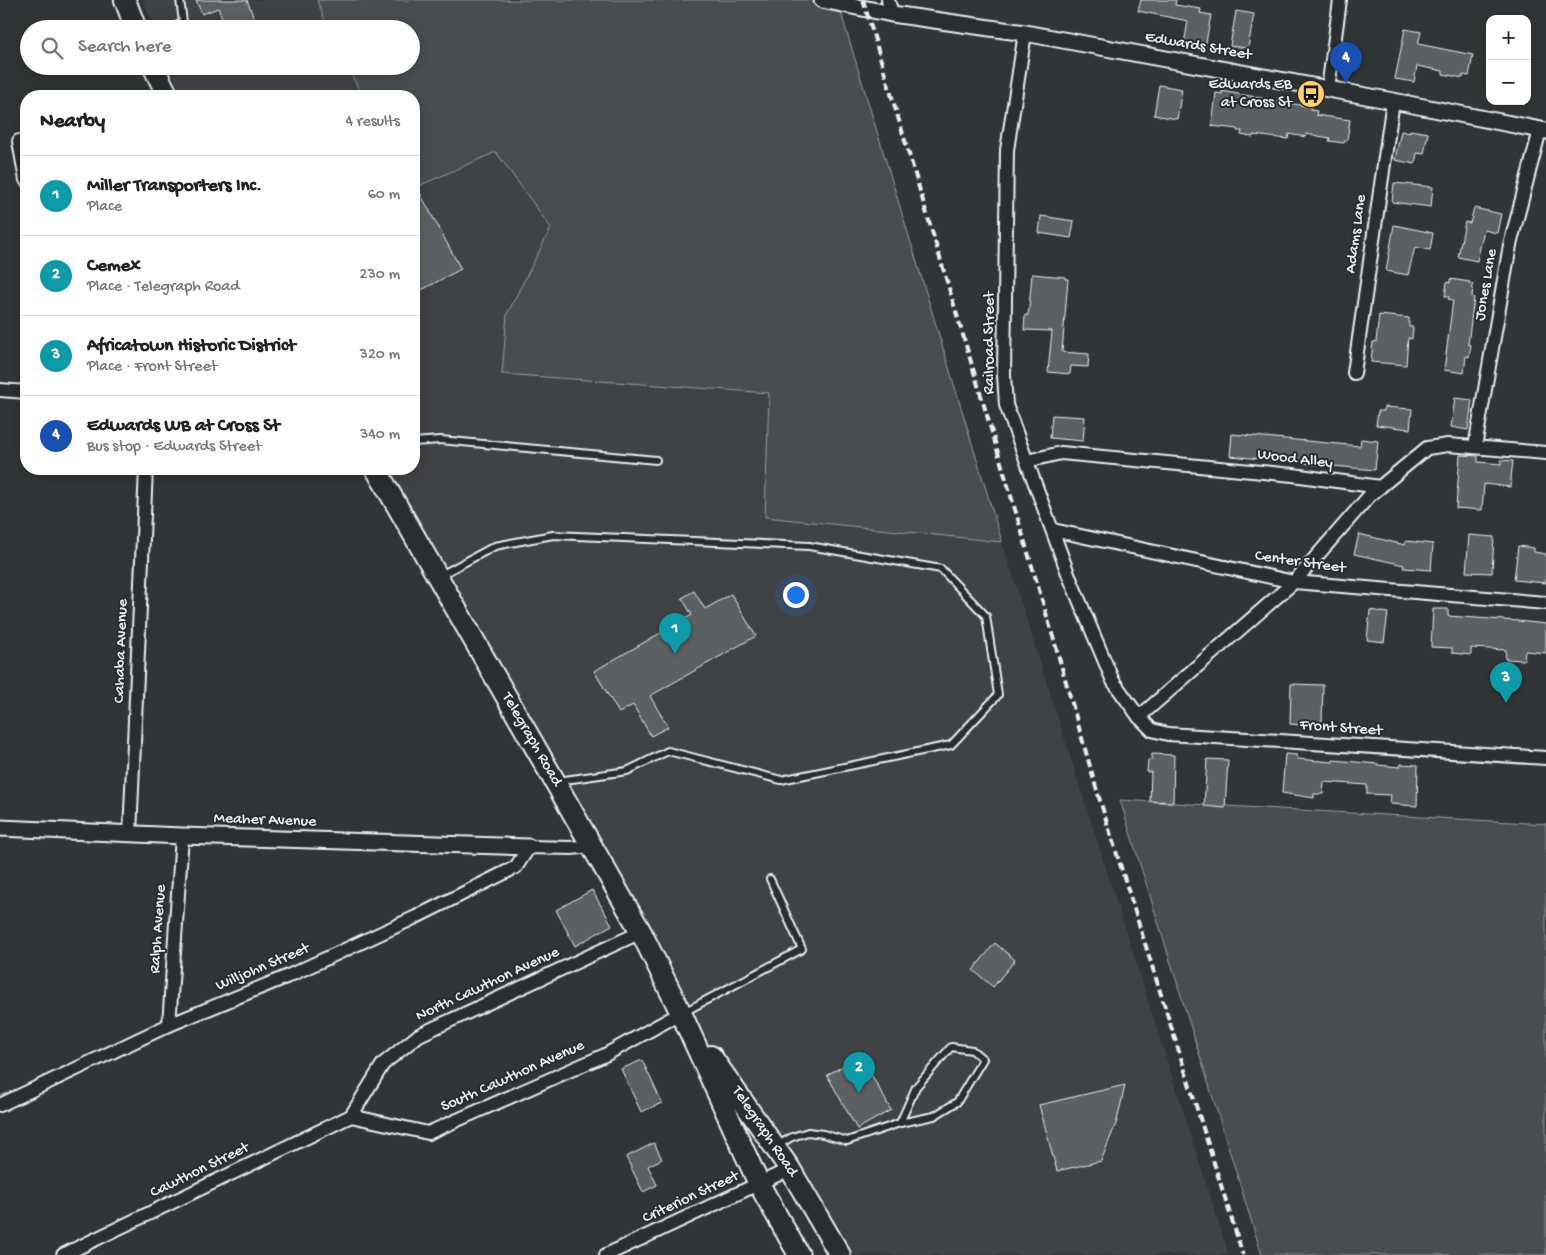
<!DOCTYPE html>
<meta charset="utf-8">
<style>
body{margin:0;font-family:"Gochi Hand",sans-serif;background:#f6f6f6;color:#222}
.controls{position:absolute;right:15px;top:15px;display:grid;overflow:hidden;border-radius:10px;box-shadow:0 2px 12px #0003}
.controls button{width:45px;height:45px;display:grid;place-items:center;padding:0;border:0;border-bottom:1px solid #e0e0e0;background:#fff;color:#222;font:25px sans-serif}
.you{position:absolute;left:795px;top:594px;width:18px;height:18px;margin:-12px;border:4px solid #fff;border-radius:50%;background:#1a73e8;box-shadow:0 0 0 8px #1a73e833}
.badge{display:grid;place-items:center;width:32px;height:32px;border-radius:50%;background:#0f766e;color:#fff;font-size:16px;font-weight:700}
.pin{position:absolute;translate:-50% -41px;filter:drop-shadow(0 1px 2px #0008)}
.pin::after{content:'';position:absolute;top:26px;width:18px;height:15px;background:inherit;clip-path:polygon(0 0,100% 0,50% 100%)}
.list{margin:0;padding:0;list-style:none}
h2{display:flex;justify-content:space-between;align-items:center;height:65px;margin:0;padding:0 20px;font-size:21px}
h2 small{font-size:16px;font-weight:400;color:#767676}
.list li{display:grid;grid-template-columns:32px 1fr auto;gap:15px;align-items:center;box-sizing:border-box;height:80px;padding:0 20px;border-top:1px solid #e0e0e0}
.list b{display:block;font-size:19px;white-space:nowrap}
.list p{margin:0;font-size:16px;white-space:nowrap;color:#767676}
.list em{font-size:16px;font-style:normal;color:#767676}
.icon{flex:none;width:28px;height:28px;fill:none;stroke:currentColor;stroke-width:2;stroke-linecap:round;stroke-linejoin:round}
.map{position:relative;flex:none;width:1546px;height:1255px;overflow:hidden}
.search{position:absolute;background:#fff;box-shadow:0 2px 12px #0003;left:20px;top:20px;width:400px;height:55px;display:flex;align-items:center;gap:12px;box-sizing:border-box;padding:0 18px;border-radius:28px;color:#767676;font-size:19px}
.panel{position:absolute;background:#fff;box-shadow:0 2px 12px #0003;left:20px;top:90px;width:400px;height:385px;border-radius:20px}
.map>svg:first-child{display:block}
.built{fill:#3f4244}
.green{fill:#494d4f;stroke:#989fa4}
.building{fill:#5c6063;stroke:#e8f1f8}
.lines{fill:none;stroke-linecap:round;stroke-linejoin:round}
.service-casing{stroke:#e8f1f8;stroke-width:10}
.minor-casing{stroke:#e8f1f8;stroke-width:16}
.tertiary-casing{stroke:#e8f1f8;stroke-width:19}
.primary-casing{stroke:#e8f1f8;stroke-width:24}
.service{stroke:#2a2d2e;stroke-width:6}
.minor{stroke:#2a2d2e;stroke-width:12}
.tertiary{stroke:#2a2d2e;stroke-width:15}
.primary{stroke:#2a2d2e;stroke-width:20}
.rail{stroke:#e8f1f8;stroke-width:4;stroke-dasharray:8 4;stroke-linecap:butt}
.labels{text-anchor:middle;dominant-baseline:central;stroke-width:4;stroke-linejoin:round;paint-order:stroke}
.street-label{font-size:16px;fill:#e8f1f8;stroke:#2a2d2e}
.poi-label{font-size:16px;fill:#e8f1f8;stroke:#2a2d2e;text-anchor:end}
</style>
<div class="map">
<svg width="1546" height="1255" viewBox="0 0 1546 1255">
<rect width="100%" height="100%" fill="#323536"/>
<filter id="ink" filterUnits="userSpaceOnUse"><feTurbulence type="fractalNoise" baseFrequency=".02" numOctaves="2"/><feDisplacementMap in="SourceGraphic" scale="10" xChannelSelector="R" yChannelSelector="G"/><feConvolveMatrix kernelMatrix="1 2 1 2 8 2 1 2 1" color-interpolation-filters="sRGB"/></filter>
<g filter="url(#ink)">
<!-- built -->
<g class="built">
<polygon points="143,0 317,0 328,29 154,29"/>
<polygon points="169,66 346,66 363,96 181,96"/>
<polygon points="496,152 551,229 507,314 502,374 769,393 765,517 1002,542 1229,1255 826,1255 387,469 414,469 414,188"/>
</g>
<!-- green -->
<g class="green">
<polygon points="317,0 837,0 1002,542 765,517 769,393 502,374 507,314 551,228 496,152 414,188 414,96 363,96 346,66 411,66 411,29 328,29"/>
<polygon points="1120,800 1546,824 1546,1255 1262,1255"/>
</g>
<!-- building -->
<g class="building">
<polygon points="196,0 247,0 258,29 227,29 218,8 202,14"/>
<polygon points="1141,0 1176,0 1175,5 1201,9 1200,13 1211,15 1205,48 1184,44 1188,21 1138,11"/>
<polygon points="1236,11 1254,14 1248,48 1230,46"/>
<polygon points="1405,29 1421,32 1418,44 1473,55 1469,76 1463,75 1463,78 1443,74 1443,71 1417,66 1414,82 1395,79"/>
<polygon points="1159,85 1182,89 1177,119 1154,115"/>
<polygon points="1222,91 1311,107 1310,110 1317,111 1316,115 1350,120 1347,140 1345,140 1344,143 1329,141 1330,138 1306,134 1306,137 1289,134 1288,139 1253,135 1253,137 1241,135 1242,131 1237,131 1237,129 1212,126 1216,93 1222,94"/>
<polygon points="1410,130 1428,133 1424,154 1417,153 1415,164 1395,160 1401,131 1410,133"/>
<polygon points="414,182 461,269 414,294"/>
<polygon points="1394,183 1433,187 1431,207 1392,202"/>
<polygon points="1474,208 1501,214 1497,233 1484,230 1477,261 1458,257 1465,222 1470,223"/>
<polygon points="1041,216 1074,221 1071,238 1039,233"/>
<polygon points="1394,225 1433,233 1430,250 1415,247 1408,275 1386,271"/>
<polygon points="1032,274 1065,277 1065,279 1068,279 1062,352 1089,354 1088,367 1071,366 1070,374 1048,372 1052,331 1024,330 1025,315 1028,315 1029,308"/>
<polygon points="1450,279 1470,282 1469,284 1473,284 1472,297 1474,298 1468,344 1471,345 1469,357 1466,356 1464,373 1444,370 1453,300 1448,299 1449,296 1445,296 1447,282 1450,283"/>
<polygon points="1379,315 1409,318 1409,327 1413,327 1412,339 1408,338 1406,365 1371,362 1373,342 1376,342"/>
<polygon points="1455,398 1472,400 1468,430 1451,427"/>
<polygon points="1384,407 1412,409 1410,429 1376,425 1378,411 1384,411"/>
<polygon points="1052,415 1085,417 1083,441 1050,438"/>
<polygon points="1232,434 1360,446 1361,439 1378,441 1375,470 1230,456"/>
<polygon points="1460,455 1478,456 1478,462 1501,464 1501,460 1513,461 1510,487 1484,484 1482,510 1456,508"/>
<polygon points="1359,534 1405,545 1406,541 1433,544 1431,570 1403,568 1404,565 1354,554"/>
<polygon points="1469,535 1494,537 1492,573 1466,572"/>
<polygon points="1518,546 1534,548 1534,552 1546,554 1546,583 1514,580"/>
<polygon points="694,591 705,609 731,594 756,636 650,696 668,727 651,736 633,705 619,713 594,671 692,615 682,598"/>
<polygon points="1433,609 1448,609 1448,616 1518,621 1546,624 1546,653 1525,651 1524,660 1505,659 1506,650 1471,648 1471,655 1452,653 1452,648 1431,647"/>
<polygon points="1370,610 1388,613 1384,642 1367,640"/>
<polygon points="1291,684 1323,685 1322,722 1320,721 1320,727 1290,724"/>
<polygon points="1152,754 1174,755 1173,802 1150,801 1151,772 1147,772 1148,760 1152,760"/>
<polygon points="1285,754 1297,755 1297,759 1333,762 1333,760 1378,764 1378,765 1400,767 1401,764 1418,765 1417,806 1390,804 1391,795 1367,794 1367,785 1324,782 1323,794 1314,794 1314,798 1282,793"/>
<polygon points="1207,759 1228,760 1225,808 1204,806"/>
<polygon points="592,890 612,925 575,946 556,910"/>
<polygon points="995,943 1015,960 993,987 973,970"/>
<polygon points="861,1056 891,1110 857,1129 827,1075"/>
<polygon points="642,1060 662,1103 641,1112 621,1069"/>
<polygon points="1125,1085 1117,1121 1101,1161 1057,1171 1039,1105"/>
<polygon points="654,1143 662,1159 648,1166 657,1185 643,1192 626,1157"/>
</g>
<g class="lines">
<!-- service casing -->
<g class="service-casing">
<g id="service">
<polyline points="171,29 183,22 180,0"/>
<polyline points="414,442 440,440 656,460"/>
<polyline points="439,576 495,546 553,535 809,546 941,569 986,616 998,695 951,745 781,780 668,751 627,771 558,781"/>
<polyline points="684,1012 802,949 770,879"/>
<polygon points="951,1047 972,1050 983,1059 957,1102 934,1116 900,1123 916,1087"/>
<polyline points="778,1145 792,1137 808,1132 823,1134 847,1141 900,1123"/>
</g>
</g>
<!-- minor casing -->
<g class="minor-casing">
<g id="minor">
<polyline points="888,0 892,14"/>
<polyline points="1025,33 1007,150 1004,375 1006,405 1069,576 1113,681 1139,717 1152,730 1168,734 1546,758"/>
<polyline points="1328,89 1340,0"/>
<polyline points="19,141 26,180"/>
<polyline points="1354,373 1393,101"/>
<polyline points="0,390 26,392"/>
<polyline points="1475,447 1510,245 1540,130"/>
<polyline points="1027,461 1061,453 1293,475 1380,487 1427,448 1448,445 1546,453"/>
<polyline points="1053,530 1294,582 1546,603"/>
<polyline points="1139,717 1294,582 1370,495 1380,487"/>
<polyline points="130,834 146,469"/>
<polyline points="169,1025 182,836"/>
<polyline points="0,1105 169,1025 286,977 416,917 516,867 529,847 571,848 592,846"/>
<polyline points="351,1116 428,1133 605,1055 681,1013"/>
<polyline points="351,1116 383,1064 419,1035 641,932"/>
<polyline points="63,1255 351,1116"/>
<polyline points="606,1255 790,1169"/>
</g>
</g>
<!-- tertiary casing -->
<g class="tertiary-casing">
<g id="tertiary">
<polyline points="822,0 892,14 1025,33 1393,101 1546,131"/>
<polyline points="0,828 182,836 529,847"/>
</g>
</g>
<!-- primary casing -->
<g class="primary-casing">
<g id="primary">
<polyline points="125,0 136,29"/>
<polyline points="153,66 168,96"/>
<polyline points="376,469 641,932 681,1013 759,1184 799,1255"/>
<polyline points="711,1056 790,1169 840,1255"/>
</g>
</g>
<!-- service -->
<use href="#service" class="service"/>
<!-- minor -->
<use href="#minor" class="minor"/>
<!-- tertiary -->
<use href="#tertiary" class="tertiary"/>
<!-- primary -->
<use href="#primary" class="primary"/>
<!-- rail -->
<polyline class="rail" points="863,0 1054,640 1097,791 1243,1255"/>
</g>
</g>
<!-- icons -->
<defs>
<g id="bus-disc" transform="scale(1.4375)"><circle r="9.5" fill="#ffd166" stroke="#2a2d2e"/><path d="M-5-6H5V4H4V6H2V4H-2V6H-4V4H-5ZM-3.5-4V0h7V-4ZM-3.5 1.2v1.5H-2V1.2ZM2 1.2v1.5H3.5V1.2Z" fill="#111"/></g>
</defs>
<g fill-rule="evenodd">
<use href="#bus-disc" x="1311" y="94"/>
</g>
<g class="labels">
<!-- street labels -->
<g class="street-label">
<text transform="translate(1198 47) rotate(10)">Edwards Street</text>
<text transform="translate(1357 234) rotate(-82)">Adams Lane</text>
<text transform="translate(1487 285) rotate(-80)">Jones Lane</text>
<text transform="translate(990 343) rotate(-90)">Railroad Street</text>
<text transform="translate(1295 460) rotate(7)">Wood Alley</text>
<text transform="translate(1300 563) rotate(8)">Center Street</text>
<text transform="translate(122 651) rotate(-88)">Cahaba Avenue</text>
<text transform="translate(1341 729) rotate(4)">Front Street</text>
<text transform="translate(531 740) rotate(60)">Telegraph Road</text>
<text transform="translate(265 821) rotate(2)">Meaher Avenue</text>
<text transform="translate(159 929) rotate(-86)">Ralph Avenue</text>
<text transform="translate(263 968) rotate(-23)">Willjohn Street</text>
<text transform="translate(488 985) rotate(-25)">North Cawthon Avenue</text>
<text transform="translate(513 1077) rotate(-24)">South Cawthon Avenue</text>
<text transform="translate(764 1132) rotate(56)">Telegraph Road</text>
<text transform="translate(200 1171) rotate(-26)">Cawthon Street</text>
<text transform="translate(691 1198) rotate(-25)">Criterion Street</text>
</g>
<!-- poi labels -->
<g class="poi-label">
<text x="1292" y="85">Edwards EB<tspan x="1292" dy="18">at Cross St</tspan></text>
</g>
</g>
</svg>
<div class="controls">
<button>+</button>
<button>−</button>
</div>
<div class="you"></div>
<div class="pin badge" style="left:675px;top:654px;background:#0f9aa8">1</div>
<div class="pin badge" style="left:859px;top:1093px;background:#0f9aa8">2</div>
<div class="pin badge" style="left:1506px;top:703px;background:#0f9aa8">3</div>
<div class="pin badge" style="left:1346px;top:83px;background:#1a4fb4">4</div>
<div class="search"><svg class="icon" aria-label="search" viewBox="0 0 24 24"><circle cx="10" cy="10" r="6"/><path d="M15 15l6 6"/></svg>Search here</div>
<section class="panel">
<h2>Nearby<small>4 results</small></h2>
<ul class="list">
<li><span class="badge" style="background:#0f9aa8">1</span><div><b>Miller Transporters Inc.</b><p>Place</p></div><em>60 m</em></li>
<li><span class="badge" style="background:#0f9aa8">2</span><div><b>Cemex</b><p>Place · Telegraph Road</p></div><em>230 m</em></li>
<li><span class="badge" style="background:#0f9aa8">3</span><div><b>Africatown Historic District</b><p>Place · Front Street</p></div><em>320 m</em></li>
<li><span class="badge" style="background:#1a4fb4">4</span><div><b>Edwards WB at Cross St</b><p>Bus stop · Edwards Street</p></div><em>340 m</em></li>
</ul>
</section>
</div>
